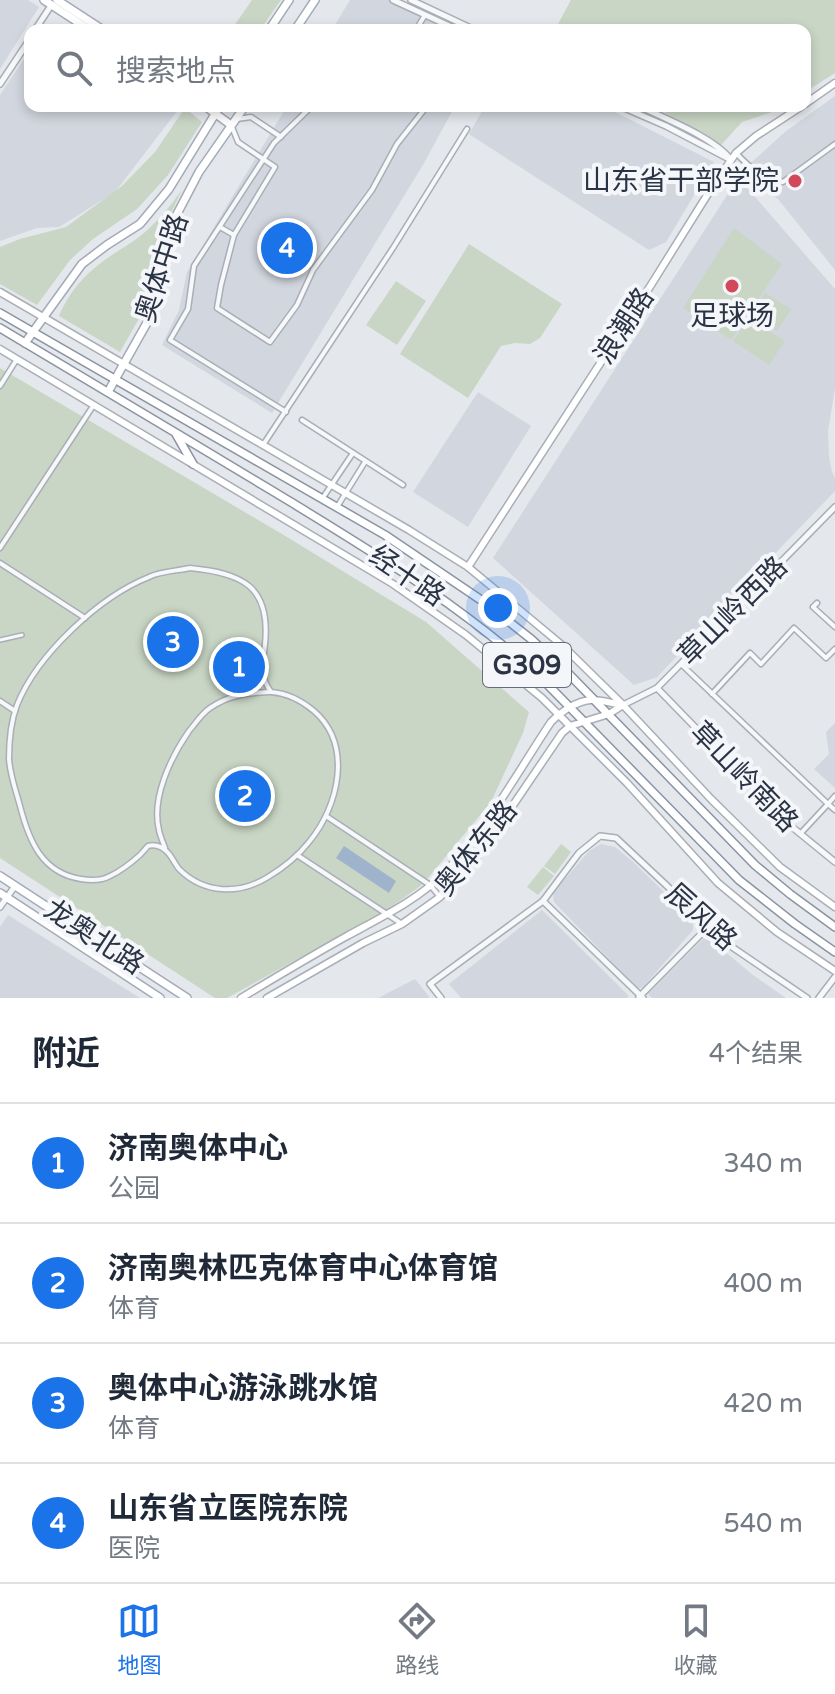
<!DOCTYPE html>
<html lang="zh">
<meta charset="utf-8">
<style>
body{margin:0;font-family:"Varela Round","Noto Sans SC",sans-serif;background:#f2f2f3;color:#1f2937}
.you{position:absolute;left:498px;top:608px;width:28px;height:28px;margin:-20px;border:6px solid #fff;border-radius:50%;background:#1a73e8;box-shadow:0 0 0 12px #1a73e833}
.badge{display:grid;place-items:center;width:52px;height:52px;border-radius:50%;background:#1a73e8;color:#fff;font-size:26px;font-weight:700}
.pin{position:absolute;translate:-50% -50%;border:4px solid #fff;box-shadow:0 2px 8px #0006}
.list{margin:0;padding:0;list-style:none}
h2{display:flex;justify-content:space-between;align-items:center;height:104px;margin:0;padding:0 32px;font-size:34px}
h2 small{font-size:26px;font-weight:400;color:#747a83}
.list li{display:grid;grid-template-columns:52px 1fr auto;gap:24px;align-items:center;box-sizing:border-box;height:120px;padding:0 32px;border-top:2px solid #e0e1e3}
.list b{display:block;font-size:30px;white-space:nowrap}
.list p{margin:0;font-size:26px;white-space:nowrap;color:#747a83}
.list em{font-size:26px;font-style:normal;color:#747a83}
.icon{flex:none;width:44px;height:44px;fill:none;stroke:currentColor;stroke-width:2;stroke-linecap:round;stroke-linejoin:round}
.map{position:relative;flex:none;width:835px;height:998px;overflow:hidden}
.search{position:absolute;background:#fff;box-shadow:0 4px 12px #0003;left:24px;right:24px;top:24px;height:88px;display:flex;align-items:center;gap:20px;box-sizing:border-box;padding:0 28px;border-radius:16px;color:#747a83;font-size:30px}
.sheet{height:584px;background:#fff}
nav{display:flex;justify-content:space-around;align-items:center;box-sizing:border-box;height:112px;border-top:2px solid #e0e1e3;background:#fff;font-size:22px;color:#747a83}
nav a{display:grid;justify-items:center;gap:4px}
nav .on{color:#1a73e8}
.map>svg:first-child{display:block}
.built{fill:#d2d6de}
.green{fill:#c9d6c5}
.water{fill:#9fb4cc}
.lines{fill:none;stroke-linecap:round;stroke-linejoin:round}
.pedestrian-casing{stroke:#a9aeb7;stroke-width:6}
.minor-casing{stroke:#a9aeb7;stroke-width:7}
.tertiary-casing{stroke:#a9aeb7;stroke-width:8}
.secondary-casing{stroke:#a9aeb7;stroke-width:9}
.primary-casing{stroke:#a3abb8;stroke-width:10}
.trunk-casing{stroke:#8b94a3;stroke-width:10}
.pedestrian{stroke:#f7f8fa;stroke-width:3}
.minor{stroke:#f7f8fa;stroke-width:4}
.tertiary{stroke:#f7f8fa;stroke-width:5}
.secondary{stroke:#fff;stroke-width:6}
.primary{stroke:#fff;stroke-width:7}
.trunk{stroke:#fff;stroke-width:7}
.poi-dot{fill:#d1495b;stroke:#f4f6f9;stroke-width:3}
.labels{text-anchor:middle;dominant-baseline:central;stroke-width:8;stroke-linejoin:round;paint-order:stroke}
.shield{fill:#f4f6f9;stroke:#676e7b;stroke-width:2}
.shield-label{font-size:26px;font-weight:bold;fill:#2b3445}
.poi-label{font-size:28px;fill:#2b3445;stroke:#f4f6f9;text-anchor:end}
.street-label{font-size:28px;fill:#2b3445;stroke:#f4f6f9}
</style>
<div class="map">
<svg width="835" height="998" viewBox="0 0 835 998">
<rect width="100%" height="100%" fill="#e4e7ec"/>
<!-- built -->
<g class="built">
<polygon points="0,0 28,0 39,7 0,69"/>
<polygon points="350,0 396,0 432,16 440,30 332,30"/>
<polygon points="30,50 30,106 181,106 115,192 59,227 37,228 0,241 0,95"/>
<polygon points="835,96 835,270 778,199 743,170 786,131"/>
<polygon points="287,106 455,106 424,163 272,413 162,345 179,310 187,272"/>
<polygon points="485,106 603,106 714,162 666,242 649,250 469,134"/>
<polygon points="743,183 835,289 835,388 828,431 829,457 832,472 835,478 835,491 657,677 634,685 493,558 733,186"/>
<polygon points="478,392 531,426 468,527 413,492"/>
<polygon points="835,723 835,788 814,769 829,754 826,732"/>
<polygon points="601,844 615,847 632,861 693,920 693,930 644,986 638,989 554,902 553,893 589,851"/>
<polygon points="542,910 629,996 627,998 461,998 449,984"/>
<polygon points="8,915 140,998 0,998 0,927"/>
<polygon points="706,936 753,975 786,998 652,998 648,994"/>
<polygon points="415,979 430,998 378,998"/>
</g>
<!-- green -->
<g class="green">
<polygon points="252,0 281,0 260,30 231,30"/>
<polygon points="571,0 835,0 835,73 805,92 805,30 557,30 558,24"/>
<polygon points="654,106 780,106 775,111 742,122 721,145"/>
<polygon points="185,108 202,122 168,175 137,209 93,239 70,260 37,305 0,284 0,247 20,239 66,227 122,186 155,152"/>
<path d="M182,190L160,236L145,308L120,352L59,316C68,294 83,276 102,262C115,252 131,244 144,233C159,220 171,205 182,190Z"/>
<polygon points="734,228 782,264 731,340 683,308"/>
<polygon points="469,244 562,304 540,338 530,344 515,343 501,346 468,398 400,354"/>
<polygon points="396,281 426,301 397,345 366,325"/>
<polygon points="765,293 791,309 777,331 752,315"/>
<polygon points="749,318 785,341 769,365 733,341"/>
<polygon points="0,368 282,534 426,622 529,712 523,733 491,802 423,884 390,908 227,998 215,998 0,858"/>
<polygon points="561,844 571,852 555,874 544,866"/>
<polygon points="543,867 554,876 538,895 527,887"/>
</g>
<!-- water -->
<polygon class="water" points="344,846 396,881 389,893 336,858"/>
<g class="lines">
<!-- pedestrian casing -->
<g class="pedestrian-casing">
<polyline id="pedestrian" points="0,640 22,635"/>
</g>
<!-- minor casing -->
<g class="minor-casing">
<g id="minor">
<polyline points="416,30 425,15"/>
<polyline points="237,119 251,117 281,137"/>
<polyline points="232,127 238,142 275,167 234,235 221,285 217,308 270,342 297,305 313,270 372,190 397,144 427,106"/>
<path d="M736,153C749,167 764,180 783,182L835,144"/>
<polyline points="220,227 234,235"/>
<polyline points="0,386 17,359"/>
<polyline points="286,412 170,340 188,309 194,266 274,143 312,106"/>
<polyline points="302,420 403,485"/>
<polyline points="263,445 393,248 467,129"/>
<polyline points="322,499 353,453"/>
<polyline points="337,507 365,462"/>
<polyline points="0,548 93,406"/>
<polyline points="0,563 85,618"/>
<path d="M190,568C242,573 271,586 265,644C263,665 258,673 271,692C286,693 302,701 314,711C353,745 339,806 309,842C298,856 283,868 268,877C239,895 204,894 179,869C174,863 171,854 165,850C161,846 153,844 148,846C147,847 141,854 140,855C131,863 121,871 110,876C101,881 92,881 81,879C42,873 29,841 20,806C16,791 10,775 9,759C9,742 11,721 17,705C37,655 99,597 149,577C161,571 177,571 190,568Z"/>
<polyline points="817,603 813,607 835,627"/>
<polyline points="681,664 828,804 835,796"/>
<polyline points="712,694 750,653 761,664 794,628 826,658 835,649"/>
<polyline points="0,701 15,711"/>
<polyline points="326,816 430,885 440,897"/>
<polyline points="801,833 828,804 835,810"/>
<path d="M165,848C163,842 160,836 159,830C151,798 171,757 189,731C196,723 201,714 210,708C229,695 247,693 269,692"/>
<polyline points="297,855 402,924"/>
</g>
</g>
<!-- tertiary casing -->
<g class="tertiary-casing">
<g id="tertiary">
<polyline points="393,0 458,30"/>
<polyline points="411,0 475,30"/>
<polyline points="35,30 52,4"/>
<polyline points="0,84 30,39"/>
<path d="M620,106L666,126L731,160C715,138 664,118 639,106"/>
<polyline points="657,688 792,827 835,862"/>
<polyline points="623,705 657,688 835,507"/>
<polyline points="543,901 643,998"/>
<polyline points="0,907 15,886"/>
<polyline points="639,997 709,926"/>
<polyline points="441,998 430,984 543,901 579,853 600,836 616,838 732,947 807,998"/>
<polyline points="819,998 835,977"/>
</g>
</g>
<!-- secondary casing -->
<g class="secondary-casing">
<g id="secondary">
<polyline points="805,104 835,83"/>
<polyline points="0,292 409,530 468,567 563,646 623,705 711,799 780,867 835,907"/>
<polyline points="0,349 393,584 466,635 542,698 627,783 718,883 777,932 835,971"/>
<polyline points="468,567 651,285 711,189 736,153 756,136 802,106"/>
<path d="M241,998C276,977 311,956 347,936C380,918 418,900 444,873C487,829 517,773 551,722C561,712 575,702 590,700C600,699 613,704 623,705"/>
<polyline points="267,998 363,943 402,924 440,897 484,848 562,733 570,726 609,714 623,705"/>
</g>
</g>
<!-- primary casing -->
<g class="primary-casing">
<g id="primary">
<polyline points="44,0 90,30"/>
<polyline points="57,0 103,30"/>
<polyline points="269,30 289,0"/>
<polyline points="295,30 315,0"/>
<polyline points="205,106 231,125"/>
<polyline points="25,343 82,264 107,245 140,224 169,189 220,106"/>
<polyline points="108,392 148,321 155,297 162,252 176,216 199,172 245,106"/>
<polyline points="0,876 187,998"/>
<polyline points="0,893 160,998"/>
</g>
</g>
<!-- trunk casing -->
<g class="trunk-casing">
<g id="trunk">
<polyline points="0,313 385,535 484,602 531,639 565,670 755,865 790,894 835,927"/>
<path d="M0,328C92,382 184,438 276,493C371,551 467,608 548,685L739,880L795,924L835,952"/>
<polyline points="176,434 193,464"/>
</g>
</g>
<!-- pedestrian -->
<use href="#pedestrian" class="pedestrian"/>
<!-- minor -->
<use href="#minor" class="minor"/>
<!-- tertiary -->
<use href="#tertiary" class="tertiary"/>
<!-- secondary -->
<use href="#secondary" class="secondary"/>
<!-- primary -->
<use href="#primary" class="primary"/>
<!-- trunk -->
<use href="#trunk" class="trunk"/>
</g>
<!-- markers -->
<g class="poi-dot">
<circle cx="795" cy="181" r="8"/>
<circle cx="732" cy="286" r="8"/>
</g>
<g class="labels">
<!-- shield labels -->
<rect class="shield" x="483" y="643" width="88" height="44" rx="6"/>
<g class="shield-label">
<text x="527" y="665">G309</text>
</g>
<!-- poi labels -->
<g class="poi-label">
<text x="779" y="181">山东省干部学院</text>
<text x="732" y="316" text-anchor="middle">足球场</text>
</g>
<!-- street labels -->
<g class="street-label">
<text transform="translate(162 268) rotate(-72)">奥体中路</text>
<text transform="translate(624 326) rotate(-57)">浪潮路</text>
<text transform="translate(407 576) rotate(34)">经十路</text>
<text transform="translate(733 611) rotate(-45)">草山岭西路</text>
<text transform="translate(744 777) rotate(46)">草山岭南路</text>
<text transform="translate(476 848) rotate(-51)">奥体东路</text>
<text transform="translate(701 917) rotate(42)">辰风路</text>
<text transform="translate(94 937) rotate(33)">龙奥北路</text>
</g>
</g>
</svg>
<div class="you"></div>
<div class="pin badge" style="left:239px;top:667px">1</div>
<div class="pin badge" style="left:245px;top:796px">2</div>
<div class="pin badge" style="left:173px;top:642px">3</div>
<div class="pin badge" style="left:287px;top:248px">4</div>
<div class="search"><svg class="icon" aria-label="search" viewBox="0 0 24 24"><circle cx="10" cy="10" r="6"/><path d="M15 15l6 6"/></svg>搜索地点</div>
</div>
<section class="sheet">
<h2>附近<small>4个结果</small></h2>
<ul class="list">
<li><span class="badge">1</span><div><b>济南奥体中心</b><p>公园</p></div><em>340 m</em></li>
<li><span class="badge">2</span><div><b>济南奥林匹克体育中心体育馆</b><p>体育</p></div><em>400 m</em></li>
<li><span class="badge">3</span><div><b>奥体中心游泳跳水馆</b><p>体育</p></div><em>420 m</em></li>
<li><span class="badge">4</span><div><b>山东省立医院东院</b><p>医院</p></div><em>540 m</em></li>
</ul>
</section>
<nav>
<a class="on"><svg class="icon" aria-label="map" viewBox="0 0 24 24"><path d="M3 6l6-2 6 2 6-2v14l-6 2-6-2-6 2zM9 4v14M15 6v14"/></svg>地图</a>
<a><svg class="icon" aria-label="directions" viewBox="0 0 24 24"><path d="M12 3l9 9-9 9-9-9zM9 14v-3h6M13 9l2 2-2 2"/></svg>路线</a>
<a><svg class="icon" aria-label="saved" viewBox="0 0 24 24"><path d="M7 4h10v16l-5-4-5 4z"/></svg>收藏</a>
</nav>
